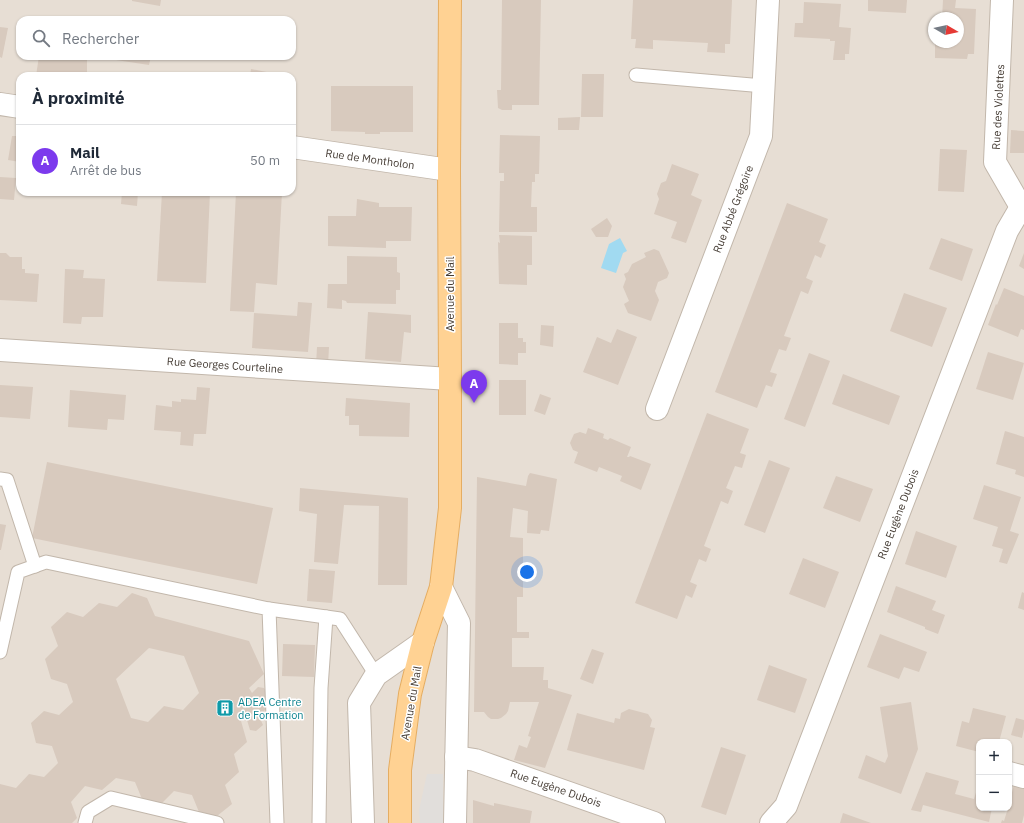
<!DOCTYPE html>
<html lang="fr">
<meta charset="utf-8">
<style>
body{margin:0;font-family:"IBM Plex Sans",sans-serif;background:#f6f6f7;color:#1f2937}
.controls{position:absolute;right:12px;bottom:12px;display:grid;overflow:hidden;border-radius:8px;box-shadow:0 1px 3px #0004}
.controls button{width:36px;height:36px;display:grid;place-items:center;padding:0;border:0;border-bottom:1px solid #e0e1e3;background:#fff;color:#1f2937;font:20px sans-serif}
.compass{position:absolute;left:928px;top:12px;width:36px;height:36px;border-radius:50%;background:#fff;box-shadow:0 1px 3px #0004;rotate:99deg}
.you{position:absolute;left:527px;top:572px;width:14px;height:14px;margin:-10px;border:3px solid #fff;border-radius:50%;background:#1a73e8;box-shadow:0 0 0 6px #1a73e833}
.badge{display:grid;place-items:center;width:26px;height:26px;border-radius:50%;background:#7c3aed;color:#fff;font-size:13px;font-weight:700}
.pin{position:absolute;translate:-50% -33px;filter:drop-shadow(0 1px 2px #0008)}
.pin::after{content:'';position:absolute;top:21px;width:14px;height:12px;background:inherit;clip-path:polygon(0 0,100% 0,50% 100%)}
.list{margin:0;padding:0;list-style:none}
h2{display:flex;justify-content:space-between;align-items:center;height:52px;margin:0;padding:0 16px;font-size:17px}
h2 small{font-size:13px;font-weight:400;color:#747a83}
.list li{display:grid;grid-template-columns:26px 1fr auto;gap:12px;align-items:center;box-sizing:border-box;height:72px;padding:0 16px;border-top:1px solid #e0e1e3}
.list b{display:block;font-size:15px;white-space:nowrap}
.list p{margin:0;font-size:13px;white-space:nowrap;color:#747a83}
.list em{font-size:13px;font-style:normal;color:#747a83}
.icon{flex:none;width:22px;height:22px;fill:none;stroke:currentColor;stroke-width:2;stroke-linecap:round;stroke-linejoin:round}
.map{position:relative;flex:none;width:1024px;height:823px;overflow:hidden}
.search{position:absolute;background:#fff;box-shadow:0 1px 3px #0004;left:16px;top:16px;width:280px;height:44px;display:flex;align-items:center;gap:10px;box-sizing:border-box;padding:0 14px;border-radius:12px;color:#747a83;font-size:15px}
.panel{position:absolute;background:#fff;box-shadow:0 1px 3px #0004;left:16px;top:72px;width:280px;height:124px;border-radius:12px}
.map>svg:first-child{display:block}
.residential{fill:#e7ded4;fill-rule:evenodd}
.parking{fill:#e1dedb}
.water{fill:#a1daf1}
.building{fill:#d8cabe;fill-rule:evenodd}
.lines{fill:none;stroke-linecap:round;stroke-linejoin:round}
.lane-casing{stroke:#c2b7ab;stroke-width:15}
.street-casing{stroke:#c2b7ab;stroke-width:24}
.primary-casing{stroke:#e5ad62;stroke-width:24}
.lane{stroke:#fff;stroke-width:13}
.street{stroke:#fff;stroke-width:22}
.primary{stroke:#ffd293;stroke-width:22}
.labels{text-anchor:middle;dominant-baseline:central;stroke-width:3;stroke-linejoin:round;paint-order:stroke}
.street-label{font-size:11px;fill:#463d35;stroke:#fff}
.culture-label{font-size:11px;fill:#0d838f;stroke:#fff;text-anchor:start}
</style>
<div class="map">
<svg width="1024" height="823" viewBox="0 0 1024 823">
<rect width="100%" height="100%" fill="#f3ede6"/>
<!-- residential -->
<path class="residential" d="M0,0H1024V823H0ZM934,18H958V42H934ZM20,20H292V56H20ZM20,76H292V192H20ZM979,742H1009V808H979Z"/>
<!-- parking -->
<polygon class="parking" points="427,774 443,774 443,823 420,823 419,810"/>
<!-- water -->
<polygon class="water" points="620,238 627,251 623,253 616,273 601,268 609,244"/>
<!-- building -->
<g class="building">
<polygon points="132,0 161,0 160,6 132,1"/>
<polygon points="502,0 541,0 539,105 512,105 512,110 502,110 498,108 497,90 501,90"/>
<polygon points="633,0 732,0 730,44 725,44 725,53 707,52 708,43 653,40 653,49 635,48 636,39 631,39"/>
<polygon points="868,0 907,0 906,13 868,11"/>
<polygon points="943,0 956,0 955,8 976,9 974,54 968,54 967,59 935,58 935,42 958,42 958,18 942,18"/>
<polygon points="804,2 841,4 839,27 851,28 849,54 845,54 845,60 833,60 835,41 830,41 830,39 794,37 795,23 803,23"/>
<polygon points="0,27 8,28 2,58 0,57"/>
<polygon points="39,56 87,56 87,76 36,76"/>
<polygon points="116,56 151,56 149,65 116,60"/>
<polygon points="251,69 282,75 282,76 250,76"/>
<polygon points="582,74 604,74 603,117 581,117"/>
<polygon points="331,86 413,86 413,132 380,132 380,134 365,134 365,132 331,131"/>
<polygon points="580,117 579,130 558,130 558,118"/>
<polygon points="18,125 20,125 20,162 8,160 12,136 16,136"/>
<polygon points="1011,130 1024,131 1024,153 1010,153"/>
<polygon points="500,135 540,136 539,174 535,174 535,182 532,182 531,207 537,207 537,232 499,232 500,181 504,181 504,173 499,173"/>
<polygon points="940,149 967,150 964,192 938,191"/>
<polygon points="672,164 699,174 691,195 702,200 686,243 671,238 677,222 654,214 659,199 657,194 661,183 666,181"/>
<polygon points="0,177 16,178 14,200 0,199"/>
<polygon points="122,192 138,192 137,206 121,204"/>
<polygon points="162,192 210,192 206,283 157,281"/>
<polygon points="236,192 282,192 277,285 256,283 254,312 230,311"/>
<polygon points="357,199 379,203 379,207 412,207 411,241 386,241 386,248 328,246 328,216 356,216"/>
<polygon points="787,203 828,219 819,242 826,245 821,258 815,255 806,278 813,281 808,294 801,291 784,336 791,338 786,351 779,349 770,372 777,374 772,387 766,385 757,408 715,392"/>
<polygon points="607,218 612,226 608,237 596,237 591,229"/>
<polygon points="499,235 532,236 532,265 527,265 527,285 499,284 498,242 500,243"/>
<polygon points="941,238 973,249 962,281 929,269"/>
<polygon points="654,249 659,251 669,273 667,278 658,282 655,291 659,300 651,321 628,313 624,304 629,301 623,287 626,279 624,274 628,272 632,264 646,257 644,253"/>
<polygon points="0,253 6,253 10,257 22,257 22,269 25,269 25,273 39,274 37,302 0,300"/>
<polygon points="1024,253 1024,269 1019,266"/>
<polygon points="347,256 397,257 397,272 400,273 400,290 396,290 396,304 347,303 346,301 342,300 342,309 327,308 328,284 347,284"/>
<polygon points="65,269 84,270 83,278 105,279 103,317 82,317 81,324 63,323"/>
<polygon points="1004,288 1024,296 1024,330 1021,329 1018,337 988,325 996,304 997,305"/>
<polygon points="904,293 947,308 932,347 890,331"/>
<polygon points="298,302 312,303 308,352 252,348 254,313 297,316"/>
<polygon points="368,312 411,315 411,333 404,332 401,362 365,359"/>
<polygon points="499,323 518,323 518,338 523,338 523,342 526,342 526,353 518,353 518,365 499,364"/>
<polygon points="541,325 554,326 553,347 540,345"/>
<polygon points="617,329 637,337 618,385 583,372 597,337 611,343"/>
<polygon points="317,347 329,347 328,365 316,365"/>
<polygon points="988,352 1024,363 1013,400 976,389"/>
<polygon points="809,353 830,361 805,427 784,419"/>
<polygon points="843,374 900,396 889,425 832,404"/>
<rect x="499" y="380" width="27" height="35"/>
<polygon points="0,385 33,387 30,419 0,417"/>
<polygon points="197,387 210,388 206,434 194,434 193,446 180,445 181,432 154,430 156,405 172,407 172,401 181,402 181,399 196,400"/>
<polygon points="70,390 126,395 124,420 108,419 107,430 68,427"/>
<polygon points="540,394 551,398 545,415 534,411"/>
<polygon points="346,398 410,403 409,437 359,436 359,425 349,425 349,416 345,416"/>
<polygon points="707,413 749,429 740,453 746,455 742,468 735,466 726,488 733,491 728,504 721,501 704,546 711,549 706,562 699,559 690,582 697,585 692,598 686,595 677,619 635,603"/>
<polygon points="588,428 604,434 603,438 608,440 610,438 631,447 627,457 629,457 630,456 651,464 641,490 620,481 622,476 599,467 597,472 574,463 578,452 573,450 570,443 574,434 580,432 586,434"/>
<polygon points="1005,431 1024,437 1024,477 1015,474 1016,470 996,464"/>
<polygon points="769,460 790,468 765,533 744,525"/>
<polygon points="47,462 273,508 257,584 32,538"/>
<polygon points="530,473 557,479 549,531 541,530 540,534 527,533 528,511 513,508 510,537 523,538 523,597 517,597 517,632 529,632 529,638 512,638 512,667 544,667 543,680 548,680 548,688 572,695 545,768 514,760 519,745 527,748 531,737 528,736 539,702 510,702 508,711 506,714 501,718 498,719 491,719 488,717 484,712 474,712 477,477 526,486 528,476"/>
<polygon points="836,476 873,489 860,522 823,508"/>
<polygon points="984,485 1021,497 1010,531 1019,534 1007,564 999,562 1003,549 992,546 998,527 973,519"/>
<polygon points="300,488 408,498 407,585 378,585 379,506 344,505 338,564 314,562 317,514 299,511"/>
<polygon points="0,524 6,525 1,550 0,550"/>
<polygon points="916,531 957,546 946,578 905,564"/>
<polygon points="803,558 839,572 825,608 789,594"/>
<polygon points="309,569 335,571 332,603 307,601"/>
<polygon points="896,586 936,601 932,610 945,615 938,634 925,629 925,627 887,612"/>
<polygon points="1022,592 1024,593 1024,610 1018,608"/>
<path d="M132,593L147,598L155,616L249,641L264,674L249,688L252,693L258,687L264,688L269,697L262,702L266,709L259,716L263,725L256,731L250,730L247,720L241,721L247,742L234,754L239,772L225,785L232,804L217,816L199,812L192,795L174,791L162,803L142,799L135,782L116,778L102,790L85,786L71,802L77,818L72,823H0V784L16,788L29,774L44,777L58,763L52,746L36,743L31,723L44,711L59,715L73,702L67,684L51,679L45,659L58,646L51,627L67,612L83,617L99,603L117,607ZM149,648L184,656L199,693L183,710L164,706L148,722L131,718L116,679Z"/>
<polygon points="880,634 927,652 919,672 904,667 899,679 867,667"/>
<polygon points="283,644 315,645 314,677 282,676"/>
<polygon points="592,649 604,653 593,684 580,679"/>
<polygon points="769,665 807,679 795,713 757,700"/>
<polygon points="911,702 918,749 901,794 858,778 866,755 885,763 888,756 880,707"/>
<polygon points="973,708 1006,716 999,742 979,742 979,752 956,746 962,721 969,723"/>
<polygon points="629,709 648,714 652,720 650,727 655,728 644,770 567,750 577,713 614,723 615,718 620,719 621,713"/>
<polygon points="1016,718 1024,720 1024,729 1022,738 1011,735"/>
<polygon points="721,747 746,755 726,815 701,807"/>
<polygon points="926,772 959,781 955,794 974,799 978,786 979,786 979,808 992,808 989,822 923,805 921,812 911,810"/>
<polygon points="1015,781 1024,783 1024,815 1022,823 1001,823 1002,820 1004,821 1008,808 1009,808 1009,804"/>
<polygon points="473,800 494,806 494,803 532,811 530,823 473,823"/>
<polygon points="843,813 871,823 840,823"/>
</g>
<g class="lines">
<!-- lane casing -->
<g class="lane-casing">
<g id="lane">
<polyline points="636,75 764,86"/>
<polyline points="0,479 7,480 35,566"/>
<polyline points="269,609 326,617"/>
<polyline points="0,652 18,572 46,562 269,609 277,823"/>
<polyline points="85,823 88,812 111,798 217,823"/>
<polyline points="319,823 321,688 326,617 340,619 376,675"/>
</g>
</g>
<!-- street casing -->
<g class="street-casing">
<g id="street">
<polyline points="1002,0 995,162 1021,207"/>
<polyline points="0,104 20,107"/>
<polyline points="292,147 449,170"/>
<polyline points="0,350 450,379"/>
<polyline points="657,409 761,136 768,0"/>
<polyline points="441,587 459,623 455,823"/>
<polyline points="456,757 475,760 654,823"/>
<polyline points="1009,773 1024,777"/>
<polyline points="363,823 359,703 376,675 423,642"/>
<polyline points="771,823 786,806 1007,231 1021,207 1024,205"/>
</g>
</g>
<!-- primary casing -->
<g class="primary-casing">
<polyline id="primary" points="400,823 400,770 410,694 423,642 441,587 450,508 450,379 449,170 450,0"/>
</g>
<!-- lane -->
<use href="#lane" class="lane"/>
<!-- street -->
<use href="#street" class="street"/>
<!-- primary -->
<use href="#primary" class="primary"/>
</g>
<!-- icons -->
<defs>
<g id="building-square" transform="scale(0.9)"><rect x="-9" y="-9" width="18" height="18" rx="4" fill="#0f9aa8" stroke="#fff"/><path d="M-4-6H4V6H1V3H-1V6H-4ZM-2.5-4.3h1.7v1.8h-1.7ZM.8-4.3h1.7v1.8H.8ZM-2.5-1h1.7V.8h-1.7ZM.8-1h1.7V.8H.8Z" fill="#fff"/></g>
</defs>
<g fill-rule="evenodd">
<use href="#building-square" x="225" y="708"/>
</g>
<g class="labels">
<!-- street labels -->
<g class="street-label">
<text transform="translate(998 107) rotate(-87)">Rue des Violettes</text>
<text transform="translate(370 159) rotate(8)">Rue de Montholon</text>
<text transform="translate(733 209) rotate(-69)">Rue Abbé Grégoire</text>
<text transform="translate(450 294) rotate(-90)">Avenue du Mail</text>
<text transform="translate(225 365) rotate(4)">Rue Georges Courteline</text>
<text transform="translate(898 514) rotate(-69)">Rue Eugène Dubois</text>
<text transform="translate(411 703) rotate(-80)">Avenue du Mail</text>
<text transform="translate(556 788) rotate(19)">Rue Eugène Dubois</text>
</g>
<!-- culture labels -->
<g class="culture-label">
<text x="238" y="702">ADEA Centre<tspan x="238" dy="13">de Formation</tspan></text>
</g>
</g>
</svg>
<div class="controls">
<button>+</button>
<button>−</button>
</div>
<svg class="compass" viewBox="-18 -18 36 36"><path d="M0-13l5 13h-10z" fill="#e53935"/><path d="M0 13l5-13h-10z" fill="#747a83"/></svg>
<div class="you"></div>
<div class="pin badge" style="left:474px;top:403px">A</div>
<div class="search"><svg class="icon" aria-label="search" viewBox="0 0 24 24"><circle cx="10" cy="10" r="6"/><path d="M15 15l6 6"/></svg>Rechercher</div>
<section class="panel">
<h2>À proximité<small></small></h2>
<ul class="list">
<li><span class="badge">A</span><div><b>Mail</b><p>Arrêt de bus</p></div><em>50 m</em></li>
</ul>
</section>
</div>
